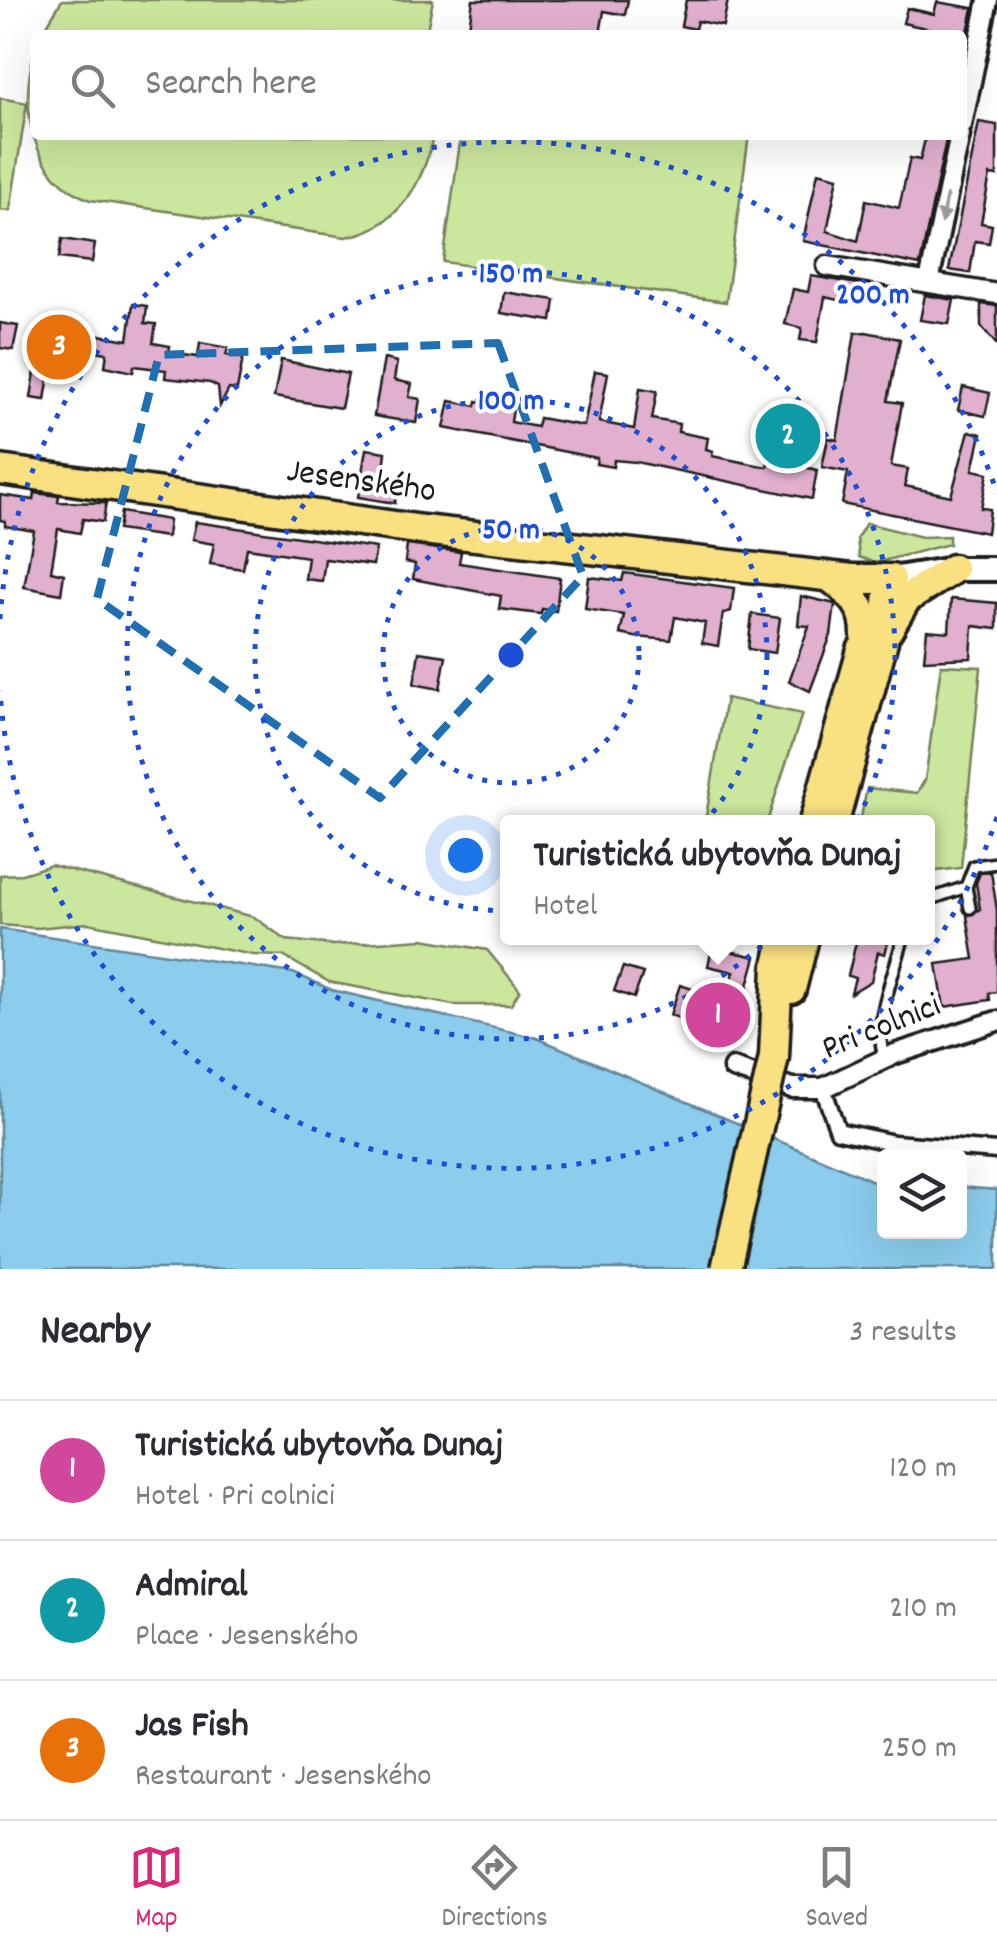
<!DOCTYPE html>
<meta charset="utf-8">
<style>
body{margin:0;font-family:Dekko,sans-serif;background:#f7f7f7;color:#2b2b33}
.controls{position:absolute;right:30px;bottom:30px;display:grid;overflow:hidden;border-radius:10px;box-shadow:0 10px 40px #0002}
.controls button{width:90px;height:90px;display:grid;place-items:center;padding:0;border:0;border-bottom:2px solid #e1e1e2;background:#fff;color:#2b2b33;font:50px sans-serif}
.you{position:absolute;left:465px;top:855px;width:35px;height:35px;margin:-25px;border:8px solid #fff;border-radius:50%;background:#1a73e8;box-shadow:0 0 0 15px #1a73e833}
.badge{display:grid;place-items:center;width:65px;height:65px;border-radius:50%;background:#db2777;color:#fff;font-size:32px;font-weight:700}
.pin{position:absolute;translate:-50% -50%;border:5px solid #fff;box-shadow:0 2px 10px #0006}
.popup{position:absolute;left:500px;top:815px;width:435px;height:130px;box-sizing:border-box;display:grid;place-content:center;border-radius:10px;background:#fff;filter:drop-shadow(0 2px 8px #0005);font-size:32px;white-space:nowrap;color:#7c7c81}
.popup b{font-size:38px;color:#2b2b33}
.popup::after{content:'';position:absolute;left:50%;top:100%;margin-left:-20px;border:20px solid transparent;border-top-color:#fff}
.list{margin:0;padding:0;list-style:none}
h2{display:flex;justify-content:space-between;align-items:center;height:130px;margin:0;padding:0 40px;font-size:42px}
h2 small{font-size:32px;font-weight:400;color:#7c7c81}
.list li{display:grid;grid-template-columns:65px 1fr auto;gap:30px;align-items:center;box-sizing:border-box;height:140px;padding:0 40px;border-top:2px solid #e1e1e2}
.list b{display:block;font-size:38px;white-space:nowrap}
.list p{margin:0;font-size:32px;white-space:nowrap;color:#7c7c81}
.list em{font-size:32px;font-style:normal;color:#7c7c81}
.icon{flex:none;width:55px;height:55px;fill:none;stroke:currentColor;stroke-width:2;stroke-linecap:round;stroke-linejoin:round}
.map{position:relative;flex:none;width:997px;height:1269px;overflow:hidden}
.search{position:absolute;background:#fff;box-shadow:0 10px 40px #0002;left:30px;right:30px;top:30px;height:110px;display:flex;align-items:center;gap:25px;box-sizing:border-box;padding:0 35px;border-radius:10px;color:#7c7c81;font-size:38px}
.sheet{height:550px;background:#fff}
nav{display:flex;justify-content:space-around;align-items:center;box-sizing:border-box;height:140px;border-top:2px solid #e1e1e2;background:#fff;font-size:28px;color:#7c7c81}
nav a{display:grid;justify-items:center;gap:5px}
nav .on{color:#db2777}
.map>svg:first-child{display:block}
.green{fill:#cbe69d;stroke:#74815c;stroke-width:2.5}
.water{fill:#8ccced;stroke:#5f8699;stroke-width:2.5}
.building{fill:#e1b0cf;stroke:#1c1c1c;stroke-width:2.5}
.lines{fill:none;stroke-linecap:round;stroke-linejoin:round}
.service-casing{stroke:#1c1c1c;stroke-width:16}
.pedestrian-casing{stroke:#1c1c1c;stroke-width:21}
.minor-casing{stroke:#1c1c1c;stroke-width:25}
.tertiary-casing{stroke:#1c1c1c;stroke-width:30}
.primary-casing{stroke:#1c1c1c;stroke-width:35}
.service{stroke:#fff;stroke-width:9}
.pedestrian{stroke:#fff;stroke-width:14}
.minor{stroke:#fff;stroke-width:18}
.tertiary{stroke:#fff;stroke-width:22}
.primary{stroke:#f9e181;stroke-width:28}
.primary-bridge-casing{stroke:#1c1c1c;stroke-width:35;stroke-linecap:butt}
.primary-bridge{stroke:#f9e181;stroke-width:28}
.oneway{fill:#999}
.marked{fill:none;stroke:#1f6fb2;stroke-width:8;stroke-dasharray:20 12;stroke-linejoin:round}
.ring{fill:none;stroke:#1d4ed8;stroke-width:5;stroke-dasharray:5 10}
.labels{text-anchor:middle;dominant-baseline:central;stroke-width:8;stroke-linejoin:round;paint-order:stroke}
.street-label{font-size:35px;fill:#1c1c1c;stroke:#fff}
.centre{fill:#1d4ed8;stroke:#fff;stroke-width:5}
.ring-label{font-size:30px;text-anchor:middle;font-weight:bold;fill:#1d4ed8;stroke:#fff;stroke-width:8;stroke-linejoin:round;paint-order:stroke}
</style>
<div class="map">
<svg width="997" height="1269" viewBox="0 0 997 1269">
<rect width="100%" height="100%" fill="#fff"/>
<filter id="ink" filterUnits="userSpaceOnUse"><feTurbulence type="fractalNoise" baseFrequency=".01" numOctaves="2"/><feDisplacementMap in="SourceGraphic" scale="20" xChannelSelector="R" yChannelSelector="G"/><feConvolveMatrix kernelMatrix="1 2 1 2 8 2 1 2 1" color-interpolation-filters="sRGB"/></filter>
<g filter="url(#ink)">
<!-- green -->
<g class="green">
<polygon points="62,0 433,0 426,35 41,35"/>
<path d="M35,50V135H433C424,183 398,228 346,237L90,200C31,177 18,106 35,50Z"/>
<polygon points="0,98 27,103 10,211 0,210"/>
<polygon points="461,135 749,135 726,302 443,262"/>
<polygon points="866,523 922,537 949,536 949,544 875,563 859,557 857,538"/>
<polygon points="941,665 981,667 961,868 928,872 928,822 860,822 867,788 917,793 925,780"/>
<polygon points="726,698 802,714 767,822 705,822"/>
<polygon points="51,865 254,917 286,940 334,945 423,939 487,950 520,990 511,1005 453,1005 329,982 283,956 253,955 88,923 38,928 0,925 0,875 22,874"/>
</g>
<!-- water -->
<polygon class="water" points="0,929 293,973 332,990 537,1038 873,1181 884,1182 884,1232 960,1232 960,1187 997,1190 997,1269 0,1269"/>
<!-- building -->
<g class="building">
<polygon points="473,0 628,0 625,15 604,11 600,34 575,30 575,35 468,34"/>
<polygon points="686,0 728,0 723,26 697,21 695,29 681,26"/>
<polygon points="937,2 973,8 967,37 903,23 907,8 934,14"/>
<polygon points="979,122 997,125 997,176 990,175 981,223 992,225 989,243 975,241 970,273 949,270"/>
<polygon points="926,135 947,135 920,265 803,241 818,172 838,177 827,231 858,241 866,200 899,208 910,158 920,160"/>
<polygon points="62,239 95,244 92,262 59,258"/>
<polygon points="811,276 859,284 855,304 825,297 817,342 800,340 802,328 785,324 793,289 808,292"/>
<polygon points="504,292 555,300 552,321 501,313"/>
<polygon points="925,295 954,300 949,324 920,320"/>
<polygon points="133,304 147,306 145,323 156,324 153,343 170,346 169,353 198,357 200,343 228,348 226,355 243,358 237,390 229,389 220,406 218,387 210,383 165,378 166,370 134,366 133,372 105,366 107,353 78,348 76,362 52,357 45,400 31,398 42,325 128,340"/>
<polygon points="981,304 997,306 997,345 981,326"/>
<polygon points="0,323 18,326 13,350 0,348"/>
<polygon points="866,332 900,339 888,401 902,403 891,466 908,469 905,486 951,496 969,431 981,434 973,470 988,473 981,508 990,509 987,533 842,504 848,472 822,467 828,438 837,440 855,333"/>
<polygon points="384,359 397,362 394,380 412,384 409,397 420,399 416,423 374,416"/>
<polygon points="281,360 348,374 341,408 274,397"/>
<polygon points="595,371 608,373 599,422 634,429 640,388 657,391 652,419 679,424 678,432 708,438 706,449 713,451 712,456 767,467 780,407 806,413 796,465 817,470 812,499 636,462 614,460 613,467 596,464 597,458 444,428 450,401 476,406 477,401 513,409 511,422 537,427 539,418 584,426"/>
<polygon points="963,387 990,393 985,416 958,410"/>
<polygon points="366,449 386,452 383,478 398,480 395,503 358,497"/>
<polygon points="35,493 59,496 58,502 106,503 103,522 83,519 80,533 58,529 51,571 64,574 61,594 24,587 34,531 5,526 5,521 0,520 0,495 34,500"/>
<polygon points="121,512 169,520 167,537 118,530"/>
<polygon points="195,522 376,548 373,565 325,559 322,581 305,579 308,557 247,548 243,569 210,564 214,544 191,540"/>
<polygon points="407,545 461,552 459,563 560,578 556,611 542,609 541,614 499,609 501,596 413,579 415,564 405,562"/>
<polygon points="624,573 734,588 731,611 723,614 718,646 702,643 705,623 675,617 671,640 635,637 620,634 624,615 585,609 589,577 622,581"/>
<polygon points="801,596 835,604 831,635 810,691 789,681 809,626 798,625"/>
<polygon points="951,599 997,603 997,629 973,626 971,658 924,660 927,630 949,632"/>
<polygon points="752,614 780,618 775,653 748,649"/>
<polygon points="419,652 446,656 440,689 414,684"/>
<polygon points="991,872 997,910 997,992 989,993 990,1000 944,1007 937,964 974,959 967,916 980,909 976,883 980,873"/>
<polygon points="857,938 889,938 885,954 878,952 871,981 851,993 855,978 848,976"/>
<polygon points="712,947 756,957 740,1014 732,1012 726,1033 670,1015 680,985 725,999 734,972 708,966"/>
<polygon points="623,967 643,973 634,998 614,991"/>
</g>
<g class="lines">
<!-- service casing -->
<g class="service-casing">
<g id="service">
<polyline points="966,887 970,908"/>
<polyline points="928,900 966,887 974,866 997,863"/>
<path d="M885,1059C871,1024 895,973 903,938"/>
</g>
</g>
<!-- pedestrian casing -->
<g class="pedestrian-casing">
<polyline id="pedestrian" points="823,1088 838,1131 894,1143 997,1151"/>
</g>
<!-- minor casing -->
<g class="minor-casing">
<g id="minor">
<polyline points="962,125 988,0"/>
<polyline points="827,266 997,294"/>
<polyline points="929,282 960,135"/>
<polyline points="733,1068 792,1088 823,1088 895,1054 997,1021"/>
</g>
</g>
<!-- tertiary casing -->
<g class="tertiary-casing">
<polyline id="tertiary" points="891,579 953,569 997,569"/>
</g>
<!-- primary casing -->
<g class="primary-casing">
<g id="primary">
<polyline points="0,470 423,530 852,579 891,579 883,641 834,822"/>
<path d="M830,577C851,593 867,608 866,636"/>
<polyline points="888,630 906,599 953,569"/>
<polyline points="814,822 862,650"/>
<polyline points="791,989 804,938"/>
<polyline points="774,1057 778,966 784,938"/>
</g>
</g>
<!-- service -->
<use href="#service" class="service"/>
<!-- pedestrian -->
<use href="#pedestrian" class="pedestrian"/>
<!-- minor -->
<use href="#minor" class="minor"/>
<!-- tertiary -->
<use href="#tertiary" class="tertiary"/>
<!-- primary -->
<use href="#primary" class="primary"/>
<!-- primary-bridge casing -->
<g class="primary-bridge-casing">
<polyline id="primary-bridge" points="726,1269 774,1057"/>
</g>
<!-- primary-bridge -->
<use href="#primary-bridge" class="primary-bridge"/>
</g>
<!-- one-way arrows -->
<defs><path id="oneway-solid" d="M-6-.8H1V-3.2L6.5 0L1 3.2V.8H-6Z" transform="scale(2.5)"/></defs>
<use class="oneway" href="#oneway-solid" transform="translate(944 209) rotate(102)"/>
</g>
<!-- marked area -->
<path class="marked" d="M498,343L583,576L380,798L97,599L159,355Z"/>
<!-- distance rings -->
<g class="ring">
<circle cx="511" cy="655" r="128"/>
<circle cx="511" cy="655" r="256"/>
<circle cx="511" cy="655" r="384"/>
<path d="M997 817A512 512 0 0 1 0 691M0 619A512 512 0 0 1 997 493"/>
</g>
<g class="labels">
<!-- street labels -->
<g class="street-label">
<text transform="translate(361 483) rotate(8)">Jesenského</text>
<text transform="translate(882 1029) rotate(-22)">Pri colnici</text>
</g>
</g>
<circle cx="511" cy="655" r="15" class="centre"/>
<g class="ring-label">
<text x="511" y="282">150 m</text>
<text x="873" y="303">200 m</text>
<text x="511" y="409">100 m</text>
<text x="511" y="538">50 m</text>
</g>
</svg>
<div class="controls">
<button><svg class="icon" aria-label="layers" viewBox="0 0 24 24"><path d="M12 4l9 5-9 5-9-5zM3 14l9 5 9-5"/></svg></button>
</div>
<div class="you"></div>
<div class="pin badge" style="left:718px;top:1015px;background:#d1479c">1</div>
<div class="popup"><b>Turistická ubytovňa Dunaj</b>Hotel</div>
<div class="pin badge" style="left:788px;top:436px;background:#0f9aa8">2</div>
<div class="pin badge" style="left:59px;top:347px;background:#e8710a">3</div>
<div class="search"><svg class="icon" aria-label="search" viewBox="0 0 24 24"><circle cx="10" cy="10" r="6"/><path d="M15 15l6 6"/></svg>Search here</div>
</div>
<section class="sheet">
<h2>Nearby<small>3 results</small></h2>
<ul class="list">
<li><span class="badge" style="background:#d1479c">1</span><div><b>Turistická ubytovňa Dunaj</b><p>Hotel · Pri colnici</p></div><em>120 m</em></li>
<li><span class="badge" style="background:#0f9aa8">2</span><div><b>Admiral</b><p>Place · Jesenského</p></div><em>210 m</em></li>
<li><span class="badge" style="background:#e8710a">3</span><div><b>Jas Fish</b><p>Restaurant · Jesenského</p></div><em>250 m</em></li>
</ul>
</section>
<nav>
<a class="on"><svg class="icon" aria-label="map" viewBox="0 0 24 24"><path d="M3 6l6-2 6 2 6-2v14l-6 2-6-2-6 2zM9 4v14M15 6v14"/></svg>Map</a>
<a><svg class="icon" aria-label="directions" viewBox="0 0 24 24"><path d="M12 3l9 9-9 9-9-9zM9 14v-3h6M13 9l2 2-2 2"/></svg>Directions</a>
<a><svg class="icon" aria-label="saved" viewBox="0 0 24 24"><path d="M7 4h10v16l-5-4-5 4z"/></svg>Saved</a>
</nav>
